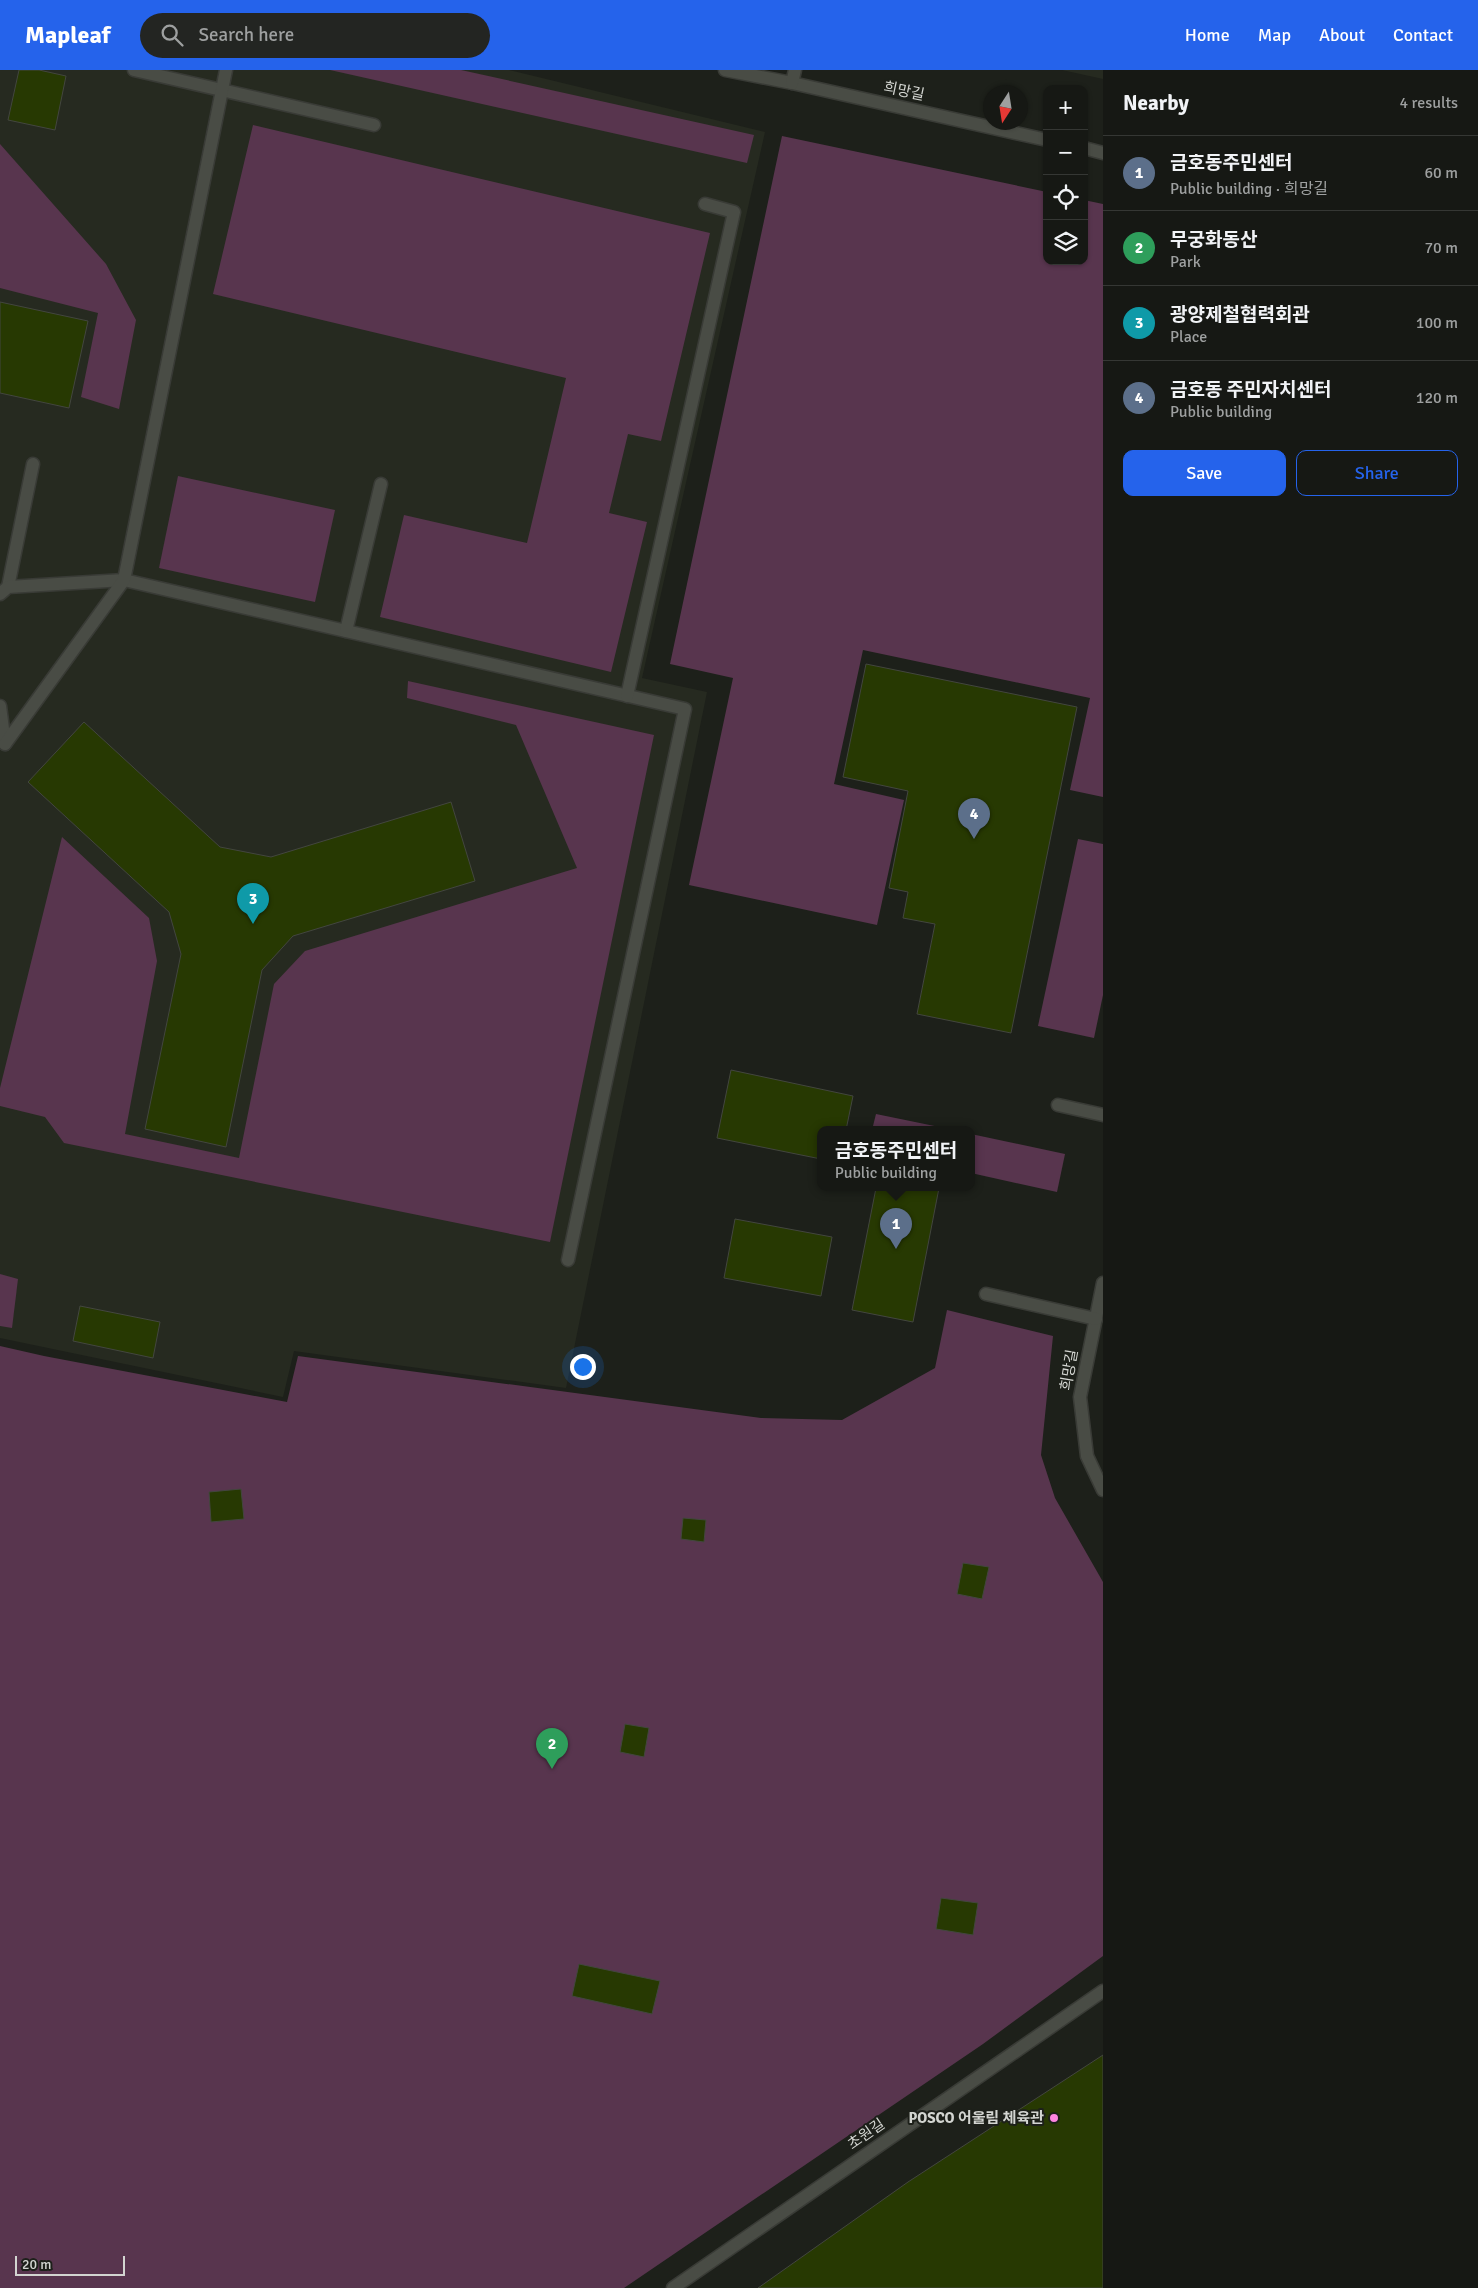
<!DOCTYPE html>
<meta charset="utf-8">
<style>
body{margin:0;font-family:Signika,"Noto Sans KR",sans-serif;background:#232522;color:#f1f3f6}
.controls{position:absolute;right:15px;top:15px;display:grid;overflow:hidden;border-radius:10px;box-shadow:0 1px 4px #0004}
.controls button{width:45px;height:45px;display:grid;place-items:center;padding:0;border:0;border-bottom:1px solid #353734;background:#161814;color:#f1f3f6;font:25px sans-serif}
.compass{position:absolute;left:983px;top:15px;width:45px;height:45px;border-radius:50%;background:#161814;box-shadow:0 1px 4px #0004;rotate:192deg}
.scale{position:absolute;left:15px;bottom:12px;width:110px;box-sizing:border-box;padding-left:5px;border:2px solid #d3d5d1;border-top:0;font-size:14px;line-height:18px;white-space:nowrap;color:#d3d5d1;-webkit-text-stroke:4px #1d201a;paint-order:stroke}
.you{position:absolute;left:582px;top:1296px;width:18px;height:18px;margin:-12px;border:4px solid #fff;border-radius:50%;background:#1a73e8;box-shadow:0 0 0 8px #1a73e833}
.badge{display:grid;place-items:center;width:32px;height:32px;border-radius:50%;background:#2563eb;color:#fff;font-size:16px;font-weight:700}
.pin{position:absolute;translate:-50% -41px;filter:drop-shadow(0 1px 2px #0008)}
.pin::after{content:'';position:absolute;top:26px;width:18px;height:15px;background:inherit;clip-path:polygon(0 0,100% 0,50% 100%)}
.popup{position:absolute;left:817px;top:1056px;width:158px;height:65px;box-sizing:border-box;display:grid;place-content:center;border-radius:10px;background:#161814;filter:drop-shadow(0 1px 4px #0005);font-size:16px;white-space:nowrap;color:#9ea0a0}
.popup b{font-size:19px;color:#f1f3f6}
.popup::after{content:'';position:absolute;left:50%;top:100%;margin-left:-10px;border:10px solid transparent;border-top-color:#161814}
.list{margin:0;padding:0;list-style:none}
h2{display:flex;justify-content:space-between;align-items:center;height:65px;margin:0;padding:0 20px;font-size:21px}
h2 small{font-size:16px;font-weight:400;color:#9ea0a0}
.list li{display:grid;grid-template-columns:32px 1fr auto;gap:15px;align-items:center;box-sizing:border-box;height:75px;padding:0 20px;border-top:1px solid #353734}
.list b{display:block;font-size:19px;white-space:nowrap}
.list p{margin:0;font-size:16px;white-space:nowrap;color:#9ea0a0}
.list em{font-size:16px;font-style:normal;color:#9ea0a0}
.actions{display:flex;gap:10px;padding:15px 20px}
.actions a{flex:1;padding:11px 0;border:1px solid #2563eb;border-radius:10px;text-align:center;font-size:18px;color:#2563eb}
.actions .main{background:#2563eb;color:#fff}
.icon{flex:none;width:28px;height:28px;fill:none;stroke:currentColor;stroke-width:2;stroke-linecap:round;stroke-linejoin:round}
.map{position:relative;flex:none;width:1103px;height:2218px;overflow:hidden}
header{display:flex;align-items:center;gap:30px;box-sizing:border-box;height:70px;padding:0 25px;background:#2563eb;color:#fff}
header strong{font-size:24px}
nav{display:flex;gap:28px;margin-inline-start:auto;font-size:18px}
.search{width:350px;height:45px;background:#232522;display:flex;align-items:center;gap:12px;box-sizing:border-box;padding:0 18px;border-radius:28px;color:#9ea0a0;font-size:19px}
main{display:flex}
aside{flex:1;background:#161814}
.map>svg:first-child{display:block}
.built{fill:#262a20}
.green{fill:#58354e}
.building{fill:#273902;stroke:#43463f}
.lines{fill:none;stroke-linecap:round;stroke-linejoin:round}
.minor-casing{stroke:#393b36;stroke-width:15}
.minor{stroke:#494c45;stroke-width:12}
.poi-dot{fill:#fe85df;stroke:#1d201a;stroke-width:2}
.labels{text-anchor:middle;dominant-baseline:central;stroke-width:4;stroke-linejoin:round;paint-order:stroke}
.street-label{font-size:15px;fill:#d3d5d1;stroke:#1d201a}
.poi-label{font-size:15px;font-weight:bold;fill:#d3d5d1;stroke:#1d201a;text-anchor:end}
</style>
<header>
<strong>Mapleaf</strong>
<div class="search"><svg class="icon" aria-label="search" viewBox="0 0 24 24"><circle cx="10" cy="10" r="6"/><path d="M15 15l6 6"/></svg>Search here</div>
<nav><a>Home</a><a>Map</a><a>About</a><a>Contact</a></nav>
</header>
<main>
<div class="map">
<svg width="1103" height="2218" viewBox="0 0 1103 2218">
<rect width="100%" height="100%" fill="#1d201a"/>
<!-- built -->
<g class="built">
<polygon points="0,0 509,0 765,62 642,608 707,622 566,1318 294,1281 283,1327 0,1268"/>
<polygon points="1062,0 1103,0 1103,9"/>
</g>
<!-- green -->
<g class="green">
<polygon points="330,0 461,0 754,65 747,93"/>
<polygon points="253,55 710,163 661,371 628,364 609,443 647,452 611,602 380,547 404,445 527,473 566,308 213,224"/>
<polygon points="782,66 1047,122 1047,191 1084,191 1084,130 1103,134 1103,727 1070,720 1090,628 863,580 834,714 904,730 877,855 689,815 733,608 670,594"/>
<polygon points="0,74 106,194 136,250 119,339 81,327 98,243 0,218"/>
<polygon points="178,406 335,440 315,532 159,498"/>
<polygon points="408,611 654,665 550,1172 64,1073 45,1047 0,1036 0,1018 62,767 149,848 157,891 125,1064 239,1088 274,914 305,881 577,798 516,655 407,628"/>
<polygon points="1078,769 1103,774 1103,925 1094,968 1038,956"/>
<polygon points="876,1044 954,1060 872,1060"/>
<polygon points="971,1064 1065,1084 1057,1122 971,1103"/>
<polygon points="0,1204 18,1209 12,1258 0,1256"/>
<polygon points="947,1240 1053,1266 1041,1385 1055,1428 1103,1512 1103,1886 983,1974 624,2218 0,2218 0,1276 44,1286 287,1332 298,1286 761,1348 842,1350 935,1298"/>
</g>
<!-- building -->
<g class="building">
<polygon points="19,0 39,0 66,6 55,60 8,50"/>
<polygon points="0,232 88,251 69,338 0,323"/>
<polygon points="866,594 1077,637 1011,963 917,944 935,854 903,848 908,822 889,818 908,721 843,707"/>
<polygon points="84,652 220,777 271,787 451,732 475,811 293,866 262,900 226,1077 145,1059 181,884 169,842 28,712"/>
<polygon points="731,1000 853,1026 846,1060 821,1060 821,1089 717,1068"/>
<polygon points="876,1118 939,1118 913,1252 852,1240"/>
<polygon points="735,1149 832,1167 821,1226 724,1208"/>
<polygon points="80,1236 160,1252 153,1288 73,1271"/>
<polygon points="241,1419 244,1449 211,1452 209,1422"/>
<polygon points="683,1448 706,1450 704,1472 681,1469"/>
<polygon points="963,1493 989,1497 982,1529 957,1524"/>
<polygon points="625,1654 649,1658 644,1687 620,1682"/>
<polygon points="941,1828 978,1833 973,1865 936,1859"/>
<polygon points="579,1894 660,1911 652,1944 572,1926"/>
<polygon points="1103,1985 1103,2218 758,2218 908,2112"/>
</g>
<g class="lines">
<!-- minor casing -->
<g class="minor-casing">
<g id="minor">
<polyline points="134,0 374,55"/>
<polyline points="725,0 792,13 1047,70"/>
<polyline points="792,13 795,0"/>
<polyline points="1084,78 1103,83"/>
<polyline points="8,517 33,394"/>
<polyline points="0,524 8,517 124,510 685,639 568,1190"/>
<polyline points="346,561 381,414"/>
<polyline points="627,626 734,142 705,134"/>
<polyline points="0,636 5,674"/>
<polyline points="5,674 124,510 226,0"/>
<polyline points="1058,1035 1103,1045"/>
<polyline points="1103,1213 1080,1327 1087,1386 1103,1420"/>
<polyline points="986,1224 1096,1249"/>
<polyline points="673,2218 1103,1921"/>
</g>
</g>
<!-- minor -->
<use href="#minor" class="minor"/>
</g>
<!-- markers -->
<circle class="poi-dot" cx="1054" cy="2048" r="5"/>
<g class="labels">
<!-- street labels -->
<g class="street-label">
<text transform="translate(904 21) rotate(12)">희망길</text>
<text transform="translate(1069 1300) rotate(-80)">희망길</text>
<text transform="translate(866 2064) rotate(-35)">초원길</text>
</g>
<!-- poi labels -->
<g class="poi-label">
<text x="1044" y="2048">POSCO 어울림 체육관</text>
</g>
</g>
</svg>
<div class="controls">
<button>+</button>
<button>−</button>
<button><svg class="icon" aria-label="locate" viewBox="0 0 24 24"><circle cx="12" cy="12" r="6"/><path d="M12 2v4M12 18v4M2 12h4M18 12h4"/></svg></button>
<button><svg class="icon" aria-label="layers" viewBox="0 0 24 24"><path d="M12 4l9 5-9 5-9-5zM3 14l9 5 9-5"/></svg></button>
</div>
<svg class="compass" viewBox="-18 -18 36 36"><path d="M0-13l5 13h-10z" fill="#e53935"/><path d="M0 13l5-13h-10z" fill="#9ea0a0"/></svg>
<div class="scale">20 m</div>
<div class="you"></div>
<div class="pin badge" style="left:896px;top:1179px;background:#5c6f8a">1</div>
<div class="popup"><b>금호동주민센터</b>Public building</div>
<div class="pin badge" style="left:552px;top:1699px;background:#2e9e5b">2</div>
<div class="pin badge" style="left:253px;top:854px;background:#0f9aa8">3</div>
<div class="pin badge" style="left:974px;top:769px;background:#5c6f8a">4</div>
</div>
<aside>
<h2>Nearby<small>4 results</small></h2>
<ul class="list">
<li><span class="badge" style="background:#5c6f8a">1</span><div><b>금호동주민센터</b><p>Public building · 희망길</p></div><em>60 m</em></li>
<li><span class="badge" style="background:#2e9e5b">2</span><div><b>무궁화동산</b><p>Park</p></div><em>70 m</em></li>
<li><span class="badge" style="background:#0f9aa8">3</span><div><b>광양제철협력회관</b><p>Place</p></div><em>100 m</em></li>
<li><span class="badge" style="background:#5c6f8a">4</span><div><b>금호동 주민자치센터</b><p>Public building</p></div><em>120 m</em></li>
</ul>
<div class="actions"><a class="main">Save</a><a>Share</a></div>
</aside>
</main>
